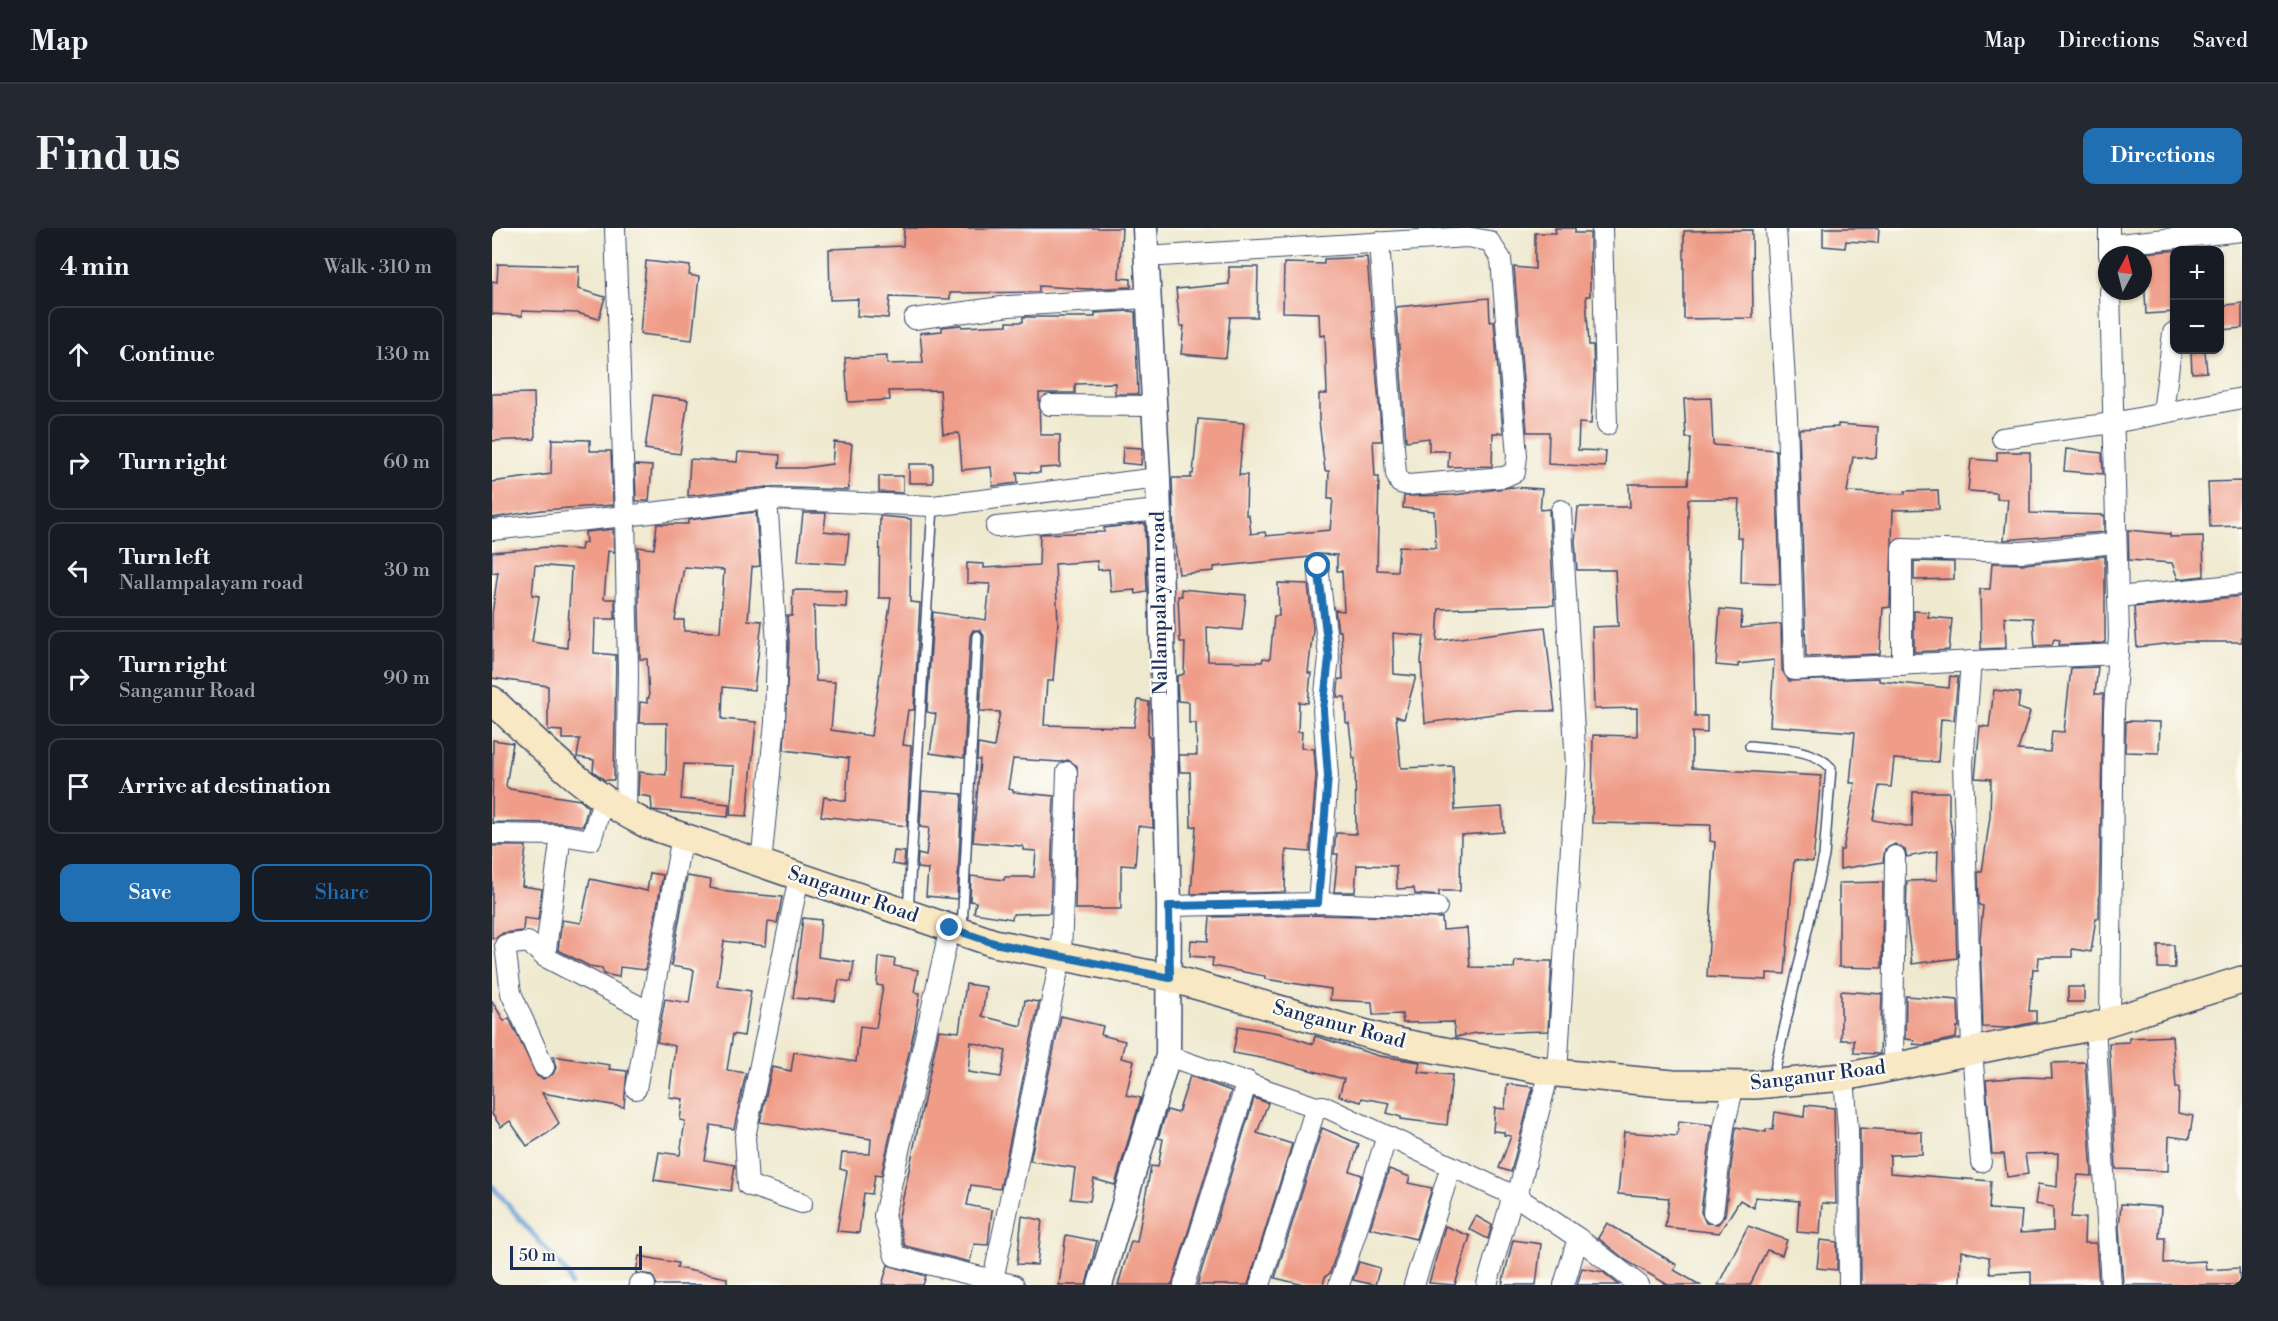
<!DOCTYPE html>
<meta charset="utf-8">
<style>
body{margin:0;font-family:"Libre Bodoni",serif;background:#242831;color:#f1f3f6}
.controls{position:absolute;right:18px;top:18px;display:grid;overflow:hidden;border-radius:12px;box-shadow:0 2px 4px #0004}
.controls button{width:54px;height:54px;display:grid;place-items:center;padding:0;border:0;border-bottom:2px solid #363941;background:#171b24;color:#f1f3f6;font:30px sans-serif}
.compass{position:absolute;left:1606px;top:18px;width:54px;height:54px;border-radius:50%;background:#171b24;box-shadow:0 2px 4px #0004;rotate:7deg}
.scale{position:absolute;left:18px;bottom:15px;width:132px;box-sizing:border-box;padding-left:6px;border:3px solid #1b2f5e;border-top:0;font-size:16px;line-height:21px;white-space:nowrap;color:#1b2f5e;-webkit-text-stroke:4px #fdfcf7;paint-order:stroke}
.stop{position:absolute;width:18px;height:18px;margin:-14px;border:4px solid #1f6fb2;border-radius:50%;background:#fff}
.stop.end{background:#1f6fb2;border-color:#fff;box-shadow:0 2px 6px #0008}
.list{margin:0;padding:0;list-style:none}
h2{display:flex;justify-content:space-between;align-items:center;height:78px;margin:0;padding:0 24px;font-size:26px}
h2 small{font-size:20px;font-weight:400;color:#9ea1a6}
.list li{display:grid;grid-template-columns:39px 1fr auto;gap:18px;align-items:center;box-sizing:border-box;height:96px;margin:0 12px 12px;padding:0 12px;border:2px solid #363941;border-radius:12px}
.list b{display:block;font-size:22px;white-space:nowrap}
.list p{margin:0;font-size:20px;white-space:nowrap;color:#9ea1a6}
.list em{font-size:20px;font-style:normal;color:#9ea1a6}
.actions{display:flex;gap:12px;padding:18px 24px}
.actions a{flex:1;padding:14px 0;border:2px solid #1f6fb2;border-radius:12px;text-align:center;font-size:21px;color:#1f6fb2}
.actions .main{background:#1f6fb2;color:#fff}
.icon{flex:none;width:33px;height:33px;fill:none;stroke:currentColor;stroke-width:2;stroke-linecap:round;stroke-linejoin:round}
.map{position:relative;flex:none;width:1750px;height:1057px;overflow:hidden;border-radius:12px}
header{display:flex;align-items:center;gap:36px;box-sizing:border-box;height:84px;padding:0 30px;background:#171b24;border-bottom:2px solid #363941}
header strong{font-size:28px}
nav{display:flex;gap:33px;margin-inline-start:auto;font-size:21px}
.intro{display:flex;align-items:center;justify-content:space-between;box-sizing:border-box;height:144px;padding:0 36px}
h1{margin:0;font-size:42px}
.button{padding:15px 27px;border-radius:12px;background:#1f6fb2;color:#fff;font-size:21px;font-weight:700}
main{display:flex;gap:36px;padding:0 36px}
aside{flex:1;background:#171b24;border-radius:12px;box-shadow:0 2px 4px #0004}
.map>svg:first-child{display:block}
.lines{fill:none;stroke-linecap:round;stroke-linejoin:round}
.stream{stroke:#6ba1d8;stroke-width:5}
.building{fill:#ef9c88;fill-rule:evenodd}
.service-casing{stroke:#3b4b6f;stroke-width:12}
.minor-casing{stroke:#3b4b6f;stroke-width:22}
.tertiary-casing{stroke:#3b4b6f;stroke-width:27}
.secondary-casing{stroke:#3b4b6f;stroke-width:30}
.service{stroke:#fff;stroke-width:9}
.minor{stroke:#fff;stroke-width:20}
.tertiary{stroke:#fff;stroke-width:24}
.secondary{stroke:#f8e8c3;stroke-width:27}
.route{stroke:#1f6fb2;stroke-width:8}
.labels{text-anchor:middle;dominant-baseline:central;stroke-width:4.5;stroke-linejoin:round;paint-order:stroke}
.street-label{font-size:20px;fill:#1b2f5e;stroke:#fdfcf7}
</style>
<header>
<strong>Map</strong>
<nav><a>Map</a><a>Directions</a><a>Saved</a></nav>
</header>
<div class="intro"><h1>Find us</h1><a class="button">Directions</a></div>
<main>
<aside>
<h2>4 min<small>Walk · 310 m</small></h2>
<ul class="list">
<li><svg class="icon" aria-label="ahead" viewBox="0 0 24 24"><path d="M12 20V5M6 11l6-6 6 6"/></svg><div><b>Continue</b></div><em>130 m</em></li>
<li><svg class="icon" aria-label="right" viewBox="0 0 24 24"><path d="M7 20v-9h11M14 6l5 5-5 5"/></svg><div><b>Turn right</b></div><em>60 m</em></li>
<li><svg class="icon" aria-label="left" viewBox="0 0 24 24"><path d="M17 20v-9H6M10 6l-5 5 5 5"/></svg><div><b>Turn left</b><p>Nallampalayam road</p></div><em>30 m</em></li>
<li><svg class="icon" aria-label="right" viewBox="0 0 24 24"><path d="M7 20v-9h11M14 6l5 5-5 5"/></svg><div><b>Turn right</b><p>Sanganur Road</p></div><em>90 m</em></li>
<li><svg class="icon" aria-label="arrive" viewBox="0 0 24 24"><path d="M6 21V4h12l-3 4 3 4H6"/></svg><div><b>Arrive at destination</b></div></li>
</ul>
<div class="actions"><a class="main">Save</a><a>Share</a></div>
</aside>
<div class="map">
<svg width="1750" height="1057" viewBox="0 0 1750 1057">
<rect width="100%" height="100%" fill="#fdfcf7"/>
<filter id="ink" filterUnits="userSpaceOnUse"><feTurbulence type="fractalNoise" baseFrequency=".0167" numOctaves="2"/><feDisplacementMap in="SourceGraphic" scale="12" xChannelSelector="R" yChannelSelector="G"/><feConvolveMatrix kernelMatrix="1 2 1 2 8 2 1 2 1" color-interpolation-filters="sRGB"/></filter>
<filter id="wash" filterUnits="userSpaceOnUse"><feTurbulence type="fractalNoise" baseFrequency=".008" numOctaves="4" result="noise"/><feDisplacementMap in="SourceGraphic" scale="24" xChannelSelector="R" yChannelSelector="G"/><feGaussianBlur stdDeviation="1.35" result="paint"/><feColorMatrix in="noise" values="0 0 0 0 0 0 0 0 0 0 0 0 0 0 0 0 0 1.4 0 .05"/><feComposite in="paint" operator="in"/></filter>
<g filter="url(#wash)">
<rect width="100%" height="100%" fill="#efe9cf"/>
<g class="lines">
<!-- stream -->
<polyline class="stream" points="0,958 77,1048 79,1057"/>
</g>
<g id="blocks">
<!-- building -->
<g class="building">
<polygon points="412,0 630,0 627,50 639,51 639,59 596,61 547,58 547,64 458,65 458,71 398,69 396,90 365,88 366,71 338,72 337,21 411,18"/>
<polygon points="1063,0 1083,0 1083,5 1098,5 1098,68 1094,68 1097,117 1101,117 1102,145 1099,196 1087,195 1086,222 1114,223 1113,239 1056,236 1057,204 1035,204 1022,39 1043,41 1043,5 1064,5"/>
<polygon points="1331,0 1387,0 1386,15 1354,13 1353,20 1331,18"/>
<polygon points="1260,2 1261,90 1192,91 1192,3"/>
<polygon points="1698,21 1683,22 1683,84 1654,86 1651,25"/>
<polygon points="875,29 890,213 881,213 883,249 887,249 885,342 905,343 907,318 944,320 942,283 911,280 912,268 962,267 1020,259 1050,261 1048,282 1057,281 1062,377 947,381 945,413 1053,399 1063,483 1025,483 933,495 929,432 932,408 901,405 902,446 924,448 912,491 904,488 909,540 961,538 963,582 1010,579 1012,604 969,607 968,663 947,663 947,668 923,666 922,660 905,661 904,638 865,637 863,664 842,664 846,626 842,626 844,605 864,606 863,530 861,530 857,495 854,495 853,469 845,469 847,451 851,451 849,403 846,403 843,382 852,383 850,343 845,343 845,327 825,326 818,329 722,339 722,343 687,346 682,312 680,250 699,250 699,246 701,246 706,191 752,195 747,247 755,247 754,287 757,287 759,306 773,304 774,308 838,302 841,271 836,271 837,243 833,243 827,193 827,166 835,166 833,107 828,108 827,85 791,84 792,35 832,36 832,31"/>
<polygon points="154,33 198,38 197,47 207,49 200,112 148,106"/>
<polygon points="6,36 87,38 86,61 113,69 107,91 85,85 30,83 30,88 0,86 0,53 5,54"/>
<polygon points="737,39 766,39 765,89 738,89 734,130 689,126 692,98 688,98 684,61 737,56"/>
<polygon points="997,70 998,94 1002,93 1011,205 1001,205 1000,238 956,239 957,223 937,223 937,210 914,213 904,79"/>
<polygon points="1750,75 1750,100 1728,102 1728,78"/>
<polygon points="637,83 643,84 646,166 623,166 623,155 583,156 583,165 547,165 548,207 568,207 568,239 548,240 548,245 525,244 526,255 501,258 499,239 470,242 467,205 451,206 448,162 397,163 398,172 356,174 353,130 395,128 395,136 431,135 428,105 450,103 450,99 469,97 470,99 515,97 515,94 531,94 531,89 603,89 603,85"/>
<polygon points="1713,123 1715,144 1700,145 1699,124"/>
<polygon points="42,165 43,211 0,213 0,166"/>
<polygon points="161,167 196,172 188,226 153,221"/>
<polygon points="1219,170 1221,217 1284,222 1288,356 1249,355 1250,310 1245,309 1247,271 1196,271 1196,344 1201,396 1203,488 1215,488 1215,505 1200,504 1200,540 1329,548 1321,634 1302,632 1293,746 1275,745 1275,752 1215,749 1223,614 1218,613 1219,597 1100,595 1101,507 1145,508 1145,480 1102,481 1100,399 1126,398 1123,342 1085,342 1083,313 1086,279 1138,279 1137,256 1196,256 1199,210 1194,210 1192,171"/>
<polygon points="1346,196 1386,199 1384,230 1361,229 1355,264 1413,266 1413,263 1446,262 1447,281 1401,282 1398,379 1391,380 1388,426 1314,429 1307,201 1346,199"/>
<polygon points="60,211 98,212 98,223 119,223 121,277 50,282 0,290 0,254 59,246"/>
<polygon points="342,214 360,216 356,262 275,259 196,268 198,231 245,234 246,224 288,227 287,240 311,240 340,236"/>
<polygon points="631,219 650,220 649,237 630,235"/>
<polygon points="1574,221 1610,225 1611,246 1572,243"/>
<polygon points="1505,224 1538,224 1538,285 1612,287 1612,304 1512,312 1516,271 1505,271 1505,265 1476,263 1479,231 1505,233"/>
<rect x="417" y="236" width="24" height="19"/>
<polygon points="143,237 160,238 157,273 144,273"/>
<polygon points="387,248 411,248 411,265 387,264"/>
<polygon points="1750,253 1750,298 1718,299 1716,254"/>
<path d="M264,284L268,338L260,339L256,392L270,393L262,462L231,459L230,491L264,494L255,588L238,587L242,538L192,536L189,571L237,576L236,589L160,582L159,569L146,567L147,544L174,547L175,495H147L148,474L155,475V470H157L155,431H148L146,319L162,321L165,296H196V292ZM192,339L232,342L228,404L192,403V392H183Z"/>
<polygon points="311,285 334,285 332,303 357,306 354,336 306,333"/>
<polygon points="388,288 419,291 418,374 428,375 422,482 416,482 411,517 419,518 415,598 329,588 332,569 354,573 357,530 292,522 297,416 295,388 300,388 301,362 355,363 354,379 322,378 324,453 343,454 339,502 379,508 399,370 387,370"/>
<polygon points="653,295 655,364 644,366 643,362 619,364 617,341 606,342 605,333 563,336 566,394 561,453 555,453 552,497 642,499 646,472 657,474 656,509 658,509 661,600 646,598 643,638 629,637 629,681 583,681 585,538 576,532 568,534 521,531 516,561 521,562 521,564 562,568 558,685 521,686 520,691 482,685 484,674 478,673 479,648 512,652 513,649 542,649 544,623 531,622 531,618 481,614 488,532 485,532 486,516 502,519 508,484 488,483 492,408 488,402 481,402 478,408 472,530 438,525 444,486 435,484 441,384 494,392 498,356 475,355 475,335 492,336 492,340 547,337 548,306 612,304 612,300"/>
<path d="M121,301L122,324L116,323L112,371H123V391H103L102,425L124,427L122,552H113L101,543L102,532L85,529L88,511H70V503L56,502V458L0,450V386L6,344L0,345V324L56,319L89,322L90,316L94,315L93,304ZM43,337L79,340L75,420L40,414L47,368L40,367Z"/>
<polygon points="1636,302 1678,306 1678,309 1711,308 1712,348 1686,351 1680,335 1637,332"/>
<polygon points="1613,328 1613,415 1567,417 1568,412 1562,411 1560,417 1543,418 1541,390 1513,389 1514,420 1489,421 1488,361 1498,361 1500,335 1531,336"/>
<polygon points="1422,333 1462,334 1462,351 1422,352"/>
<polygon points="786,355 816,356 821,401 816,445 819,445 816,475 807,474 806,504 810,504 809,520 822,521 824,548 818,624 794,622 793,664 699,666 704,598 699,599 698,544 688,544 687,527 705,527 704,495 697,495 697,474 686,473 685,448 692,446 693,414 688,414 686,368 690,368 689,361 754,367 750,402 715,399 716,433 770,434 771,430 778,431 782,388 787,388"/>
<polygon points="1750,368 1750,414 1692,414 1645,419 1642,379"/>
<polygon points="1228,381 1250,383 1249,400 1289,396 1290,442 1297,453 1387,450 1387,453 1457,460 1458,448 1466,449 1462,492 1449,491 1446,534 1402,531 1399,559 1387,558 1381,592 1420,599 1421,564 1457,564 1457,586 1461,612 1465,730 1420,736 1414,688 1415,653 1445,652 1446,623 1415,629 1413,622 1403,616 1393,621 1391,634 1348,641 1348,622 1351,622 1363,555 1358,555 1363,504 1278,498 1282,432 1246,436 1246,439 1224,437"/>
<polygon points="1422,383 1437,384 1436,389 1460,391 1457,422 1422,424"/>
<polygon points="1606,439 1603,466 1611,466 1607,690 1604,690 1599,724 1580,721 1580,729 1547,729 1546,741 1541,741 1537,783 1544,783 1544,794 1515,800 1491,799 1488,710 1491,678 1487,677 1486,644 1490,644 1498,589 1499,551 1483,550 1488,498 1497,499 1502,462 1528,465 1526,480 1538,484 1526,522 1558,524 1560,503 1572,504 1579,440"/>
<polygon points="1634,493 1668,494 1667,525 1633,524"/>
<polygon points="1,512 21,515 14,558 18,561 88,572 96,579 91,598 69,595 0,594"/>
<polygon points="430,563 470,566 465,671 434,668 436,641 425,640 426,626 434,628 437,600 428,599"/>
<polygon points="0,618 34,618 30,658 50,661 46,692 32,690 31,703 11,705 4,710 0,710"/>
<polygon points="402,623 413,624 412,638 400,636"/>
<polygon points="158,645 171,647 153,742 128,739 127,749 112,746 110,740 97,738 66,722 70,692 89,695 98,651 155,663"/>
<polygon points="195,648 219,652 218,660 236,664 290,669 285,695 276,694 274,718 232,713 225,758 259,763 252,808 241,806 235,842 254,845 242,901 219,897 213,932 243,937 239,963 162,952 167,924 188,927 193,893 188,892 191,871 177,869 183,818 165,814 173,771 197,775 202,742 179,738"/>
<polygon points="1391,654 1390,740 1347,739 1347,655"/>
<polygon points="826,687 950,690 951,702 975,700 978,739 1022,740 1023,733 1060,733 1056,803 984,805 963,809 962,794 911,795 910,786 881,787 880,774 838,772 839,761 773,751 773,748 720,738 721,730 698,728 699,712 716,713 718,689"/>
<polygon points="311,690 329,692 326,729 362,734 359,754 347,752 343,773 301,770"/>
<polygon points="1666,717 1682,717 1683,740 1666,740"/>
<polygon points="387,729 403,731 402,738 426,742 422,764 428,765 423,798 389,948 383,947 380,966 372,965 367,1005 345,1003 355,943 348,941 350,925 378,926 379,911 268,894 280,839 299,843 302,824 364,834 368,798 384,800 391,758 385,757"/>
<path d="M474,756L494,759L490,788L529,798L533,772L547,774L508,961L479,957L475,977L500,982L496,1017L482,1016L478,1034L413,1018L406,993L447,802L467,804ZM479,814L514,823L509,849L476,844Z"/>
<rect x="1576" y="759" width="16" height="15"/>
<polygon points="1349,763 1390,766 1388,826 1362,825 1362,812 1349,812"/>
<polygon points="1414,768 1466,772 1467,799 1465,799 1464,810 1431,817 1421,816 1422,812 1413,811"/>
<polygon points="0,773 12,793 17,790 45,848 51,851 61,846 64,840 61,828 118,837 117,841 135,843 132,879 50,865 67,895 56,905 35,918 18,893 9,899 0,886"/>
<polygon points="569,788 611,798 609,807 633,813 629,830 642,833 634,867 649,870 623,957 602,951 598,973 579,971 583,940 538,933"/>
<polygon points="746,798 787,805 821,816 823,808 887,828 928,834 926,844 960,847 955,897 909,891 909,889 895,885 898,875 870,870 869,874 847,868 852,851 780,832 741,825"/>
<polygon points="1680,808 1684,860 1687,860 1686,885 1701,888 1697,911 1677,908 1676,943 1624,941 1617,815 1637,814 1637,810"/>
<polygon points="1593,834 1600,948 1586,947 1579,989 1593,990 1592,1015 1604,1015 1607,1057 1539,1057 1539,1043 1498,1045 1497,1029 1469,1023 1468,1057 1369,1057 1368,900 1430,904 1430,926 1398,927 1398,945 1499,953 1497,981 1530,983 1528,1005 1561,1003 1561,979 1543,976 1546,956 1565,959 1566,925 1533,926 1536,946 1515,949 1512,926 1500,926 1494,852 1531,849 1560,850 1559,835"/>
<polygon points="698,848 739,863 680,1057 626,1057 639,1013 645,1014 659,938 666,939 671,911 666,910 675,882 686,885"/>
<polygon points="1015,856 1041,859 1019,944 1007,940 1019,908 1012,907 1012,904 1001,903 1003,880 1013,881"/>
<polygon points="762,870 776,875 765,905 800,916 756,1057 705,1057"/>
<polygon points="1313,877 1342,880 1344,976 1330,975 1328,1006 1305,1004 1307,973 1263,969 1262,980 1248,972 1227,1005 1173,999 1177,970 1126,966 1132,904 1185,908 1187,893 1220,897 1209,984 1214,995 1226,996 1233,987 1244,899 1274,904 1274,901 1281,902 1283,884 1312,889"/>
<polygon points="830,900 867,916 858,943 870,947 838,1045 833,1049 831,1057 812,1057 783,1050"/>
<polygon points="897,941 918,949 916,955 940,960 924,1011 878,1000"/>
<polygon points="1629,976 1669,979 1667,1010 1673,1010 1672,1035 1713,1033 1714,1042 1747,1040 1748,1057 1631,1057 1627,999"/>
<polygon points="530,988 550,992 545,1037 525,1036"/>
<polygon points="984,988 1000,997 996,1011 977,1001"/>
<polygon points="1115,995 1185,1037 1182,1042 1208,1057 1176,1057 1135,1033 1106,1010"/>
<polygon points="953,998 978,1008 963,1057 937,1055"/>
<polygon points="1256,998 1295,1012 1290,1027 1275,1022 1258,1057 1226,1057"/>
<polygon points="574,1007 605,1013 594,1057 567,1057"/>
<polygon points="1021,1012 1049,1016 1044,1057 1010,1057"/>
<polygon points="1328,1012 1345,1014 1345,1042 1325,1040"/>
<polygon points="147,1028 186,1035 185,1040 235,1050 235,1057 165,1057 160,1047 144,1045"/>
<polygon points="867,1034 888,1040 883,1057 861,1052"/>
<polygon points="396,1037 434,1048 431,1057 390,1057"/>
<polygon points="1090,1040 1111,1044 1127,1057 1085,1057"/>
</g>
</g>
</g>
<g filter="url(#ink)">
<use href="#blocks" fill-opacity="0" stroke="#3b4b6f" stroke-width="1.5"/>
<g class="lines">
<!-- service casing -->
<g class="service-casing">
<g id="service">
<path d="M1258,518C1283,521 1322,519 1339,540L1332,628L1280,854"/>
<polyline points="416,684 441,278"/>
<polyline points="470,701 485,408"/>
</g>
</g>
<!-- minor casing -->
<g class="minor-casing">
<g id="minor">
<polyline points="1110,0 1115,197"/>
<polyline points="1284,0 1295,188 1302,442 1626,426"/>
<polyline points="1617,0 1617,27"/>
<polyline points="1617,17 1750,3"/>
<polyline points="653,29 975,9 997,13 1009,31 1025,228 1023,244 1012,249 916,257 908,255 904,246 887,14"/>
<polyline points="422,91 517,78 655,70"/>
<polyline points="558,177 661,178"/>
<polyline points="1671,185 1681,105"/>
<polyline points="1510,210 1621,195 1750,170"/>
<polyline points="504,299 666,282"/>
<polyline points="0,302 133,288 123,0"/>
<polyline points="826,338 837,430 831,482 836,548 826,675"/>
<polyline points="1626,369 1750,356"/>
<polyline points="1479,433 1471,536 1480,823 1489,934"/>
<polyline points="1410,437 1410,321 1530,324 1624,315"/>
<polyline points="134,586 136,444 133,288 275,271 441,278 666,250"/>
<polyline points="0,606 69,607 99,612 112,569"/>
<polyline points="269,636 283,494 285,416 275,271"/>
<polyline points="307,649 253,909 256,957 310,975"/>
<polyline points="677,678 826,675 945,679"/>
<polyline points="458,700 392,988 403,1028 501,1052"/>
<polyline points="53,729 69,607"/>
<polyline points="1618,793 1622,483 1627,408 1618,63"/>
<polyline points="1603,798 1619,1057"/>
<polyline points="676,828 824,879 831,878 1025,969 1086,1010 1147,1057"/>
<polyline points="52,839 19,765 13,717 36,714 53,729 158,784"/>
<polyline points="1401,839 1403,628"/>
<polyline points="1065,845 1084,537 1069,282"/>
<polyline points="1352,849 1356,901 1357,1057"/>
<polyline points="144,861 190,608"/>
<polyline points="1025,969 1057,844"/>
<polyline points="1221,985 1232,899 1242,857"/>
<polyline points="147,1056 153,1057"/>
<polyline points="522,1057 501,1052 569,728 575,544"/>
<polyline points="692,1057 755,853"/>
<polyline points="768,1057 824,879"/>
<polyline points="847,1057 895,908"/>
<polyline points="922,1057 959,938"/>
<polyline points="995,1057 1021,967"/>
<polyline points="1072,1057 1086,1010"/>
</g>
</g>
<!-- tertiary casing -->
<g class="tertiary-casing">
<polyline id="tertiary" points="608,1057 676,828 677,678 666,250 653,0"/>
</g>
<!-- secondary casing -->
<g class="secondary-casing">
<path id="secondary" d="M0,472C48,517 95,567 154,596L502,715L678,750L896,812L1065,845L1181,856L1263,857L1352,849L1603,798L1750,752"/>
</g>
<!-- service -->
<use href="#service" class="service"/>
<!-- minor -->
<use href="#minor" class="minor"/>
<!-- tertiary -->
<use href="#tertiary" class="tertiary"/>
<!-- secondary -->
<use href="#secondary" class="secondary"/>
</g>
</g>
<g class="lines" filter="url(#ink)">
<!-- route -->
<polyline class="route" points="458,700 502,715 678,750 677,678 826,675 836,548 831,482 837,430 826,338"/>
</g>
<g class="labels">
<!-- street labels -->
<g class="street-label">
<text transform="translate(668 375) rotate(-91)">Nallampalayam road</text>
<text transform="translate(361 667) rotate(19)">Sanganur Road</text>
<text transform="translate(847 797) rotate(15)">Sanganur Road</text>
<text transform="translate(1326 848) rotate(-7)">Sanganur Road</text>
</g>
</g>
</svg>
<div class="controls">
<button>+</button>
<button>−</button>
</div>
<svg class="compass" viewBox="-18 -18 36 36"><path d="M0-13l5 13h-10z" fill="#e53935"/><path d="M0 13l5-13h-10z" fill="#9ea1a6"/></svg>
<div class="scale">50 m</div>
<div class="stop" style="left:826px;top:338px"></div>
<div class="stop end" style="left:458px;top:700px"></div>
</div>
</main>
